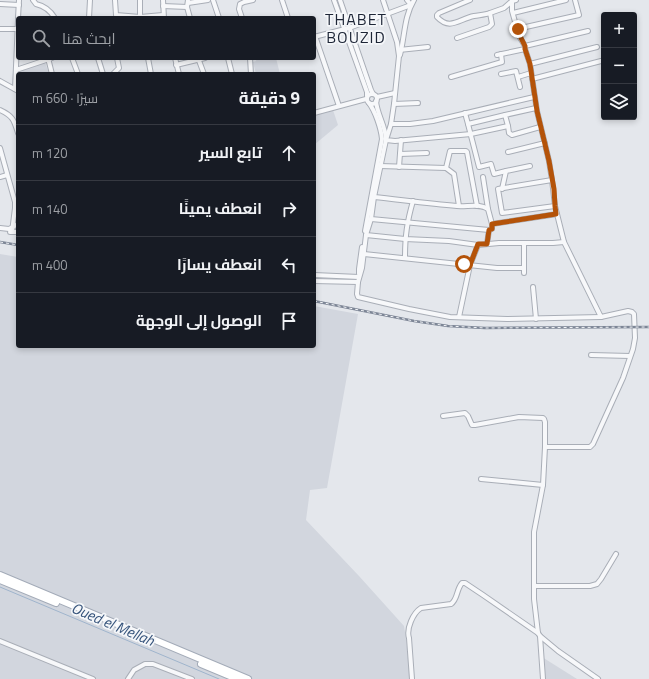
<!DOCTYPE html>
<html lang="ar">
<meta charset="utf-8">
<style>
body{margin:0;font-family:"Titillium Web",Cairo,sans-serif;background:#242831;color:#f1f3f6;direction:rtl}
.controls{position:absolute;right:12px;top:12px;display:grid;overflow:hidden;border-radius:4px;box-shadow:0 2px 6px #0003}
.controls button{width:36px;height:36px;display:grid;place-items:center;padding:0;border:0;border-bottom:1px solid #363941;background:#171b24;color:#f1f3f6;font:20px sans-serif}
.stop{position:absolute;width:12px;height:12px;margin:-9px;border:3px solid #b45309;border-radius:50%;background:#fff}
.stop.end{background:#b45309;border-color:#fff;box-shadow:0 1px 4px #0008}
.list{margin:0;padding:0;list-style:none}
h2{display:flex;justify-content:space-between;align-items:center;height:52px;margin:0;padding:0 16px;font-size:17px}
h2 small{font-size:13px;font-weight:400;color:#9ea1a6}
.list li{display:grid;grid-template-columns:26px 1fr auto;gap:12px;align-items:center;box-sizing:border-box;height:56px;padding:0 16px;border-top:1px solid #363941}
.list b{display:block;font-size:15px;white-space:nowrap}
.list em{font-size:13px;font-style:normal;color:#9ea1a6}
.icon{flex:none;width:22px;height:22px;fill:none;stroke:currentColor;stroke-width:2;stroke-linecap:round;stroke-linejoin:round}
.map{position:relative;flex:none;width:649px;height:679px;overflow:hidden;direction:ltr}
.search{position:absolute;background:#171b24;box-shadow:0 2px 6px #0003;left:16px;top:16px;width:300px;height:44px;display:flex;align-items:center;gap:10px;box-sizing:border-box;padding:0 14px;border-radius:4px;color:#9ea1a6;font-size:15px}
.panel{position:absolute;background:#171b24;box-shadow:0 2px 6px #0003;left:16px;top:72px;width:300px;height:276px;border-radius:4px;direction:rtl}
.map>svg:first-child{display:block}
.built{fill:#d2d6de}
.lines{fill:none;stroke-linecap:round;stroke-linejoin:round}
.stream{stroke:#9fb4cc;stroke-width:1}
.minor-casing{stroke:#a9aeb7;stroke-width:6}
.primary-casing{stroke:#a3abb8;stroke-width:8}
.minor{stroke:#f7f8fa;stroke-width:4}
.primary{stroke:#fff;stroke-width:6}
.rail-casing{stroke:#7d8696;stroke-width:2.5}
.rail{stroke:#f4f6f9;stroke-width:1;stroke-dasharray:3;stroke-linecap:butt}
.route{stroke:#b45309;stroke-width:5}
.labels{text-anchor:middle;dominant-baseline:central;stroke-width:3.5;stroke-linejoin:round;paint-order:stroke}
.water-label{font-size:15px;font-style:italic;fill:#34527a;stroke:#f4f6f9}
.quarter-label{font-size:16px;letter-spacing:1px;fill:#1d2536;stroke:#f4f6f9}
</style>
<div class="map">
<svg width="649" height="679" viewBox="0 0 649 679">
<rect width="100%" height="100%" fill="#e4e7ec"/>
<!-- built -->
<g class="built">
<polygon points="257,58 276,58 280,74 256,74 253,62 256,61"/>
<polygon points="45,62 49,74 19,74 19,70"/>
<polygon points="333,110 338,125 314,145 314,115"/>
<polygon points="0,254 18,257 18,346 314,346 314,306 358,314 327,488 310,490 306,520 359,576 404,626 406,638 410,679 0,679"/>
<polygon points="542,657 577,679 541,679"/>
</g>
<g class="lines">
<!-- stream -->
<polyline class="stream" points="0,587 219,679"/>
<!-- minor casing -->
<g class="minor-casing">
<g id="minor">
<path d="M33,0L36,4C45,6 50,10 55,18"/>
<polyline points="115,0 116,15 140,17 163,15"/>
<polyline points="163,0 164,18"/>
<polyline points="188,0 187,7 190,18"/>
<polyline points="213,0 219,18"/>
<polyline points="282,0 288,18"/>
<polyline points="334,0 367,92 367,96"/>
<polyline points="340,0 371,90 373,94"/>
<polyline points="383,0 397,42 399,56 394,104 391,124 386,140 395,141 471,134 508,126 505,115 536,108"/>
<path d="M470,0L439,13L437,15V17C450,31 459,19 474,16C479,15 485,15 490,13"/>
<polyline points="512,0 512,11 519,36 525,46 525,49 530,64 537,111 549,161 552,180 555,206 564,242 601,317 628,311 632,312 634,314 635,338 633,349 623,378 593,444 590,447 545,447 543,485 534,532 534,599 538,633 540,636 543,679"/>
<polyline points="188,3 208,0"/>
<polyline points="0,4 19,5"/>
<polyline points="163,6 187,7"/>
<polyline points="513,13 566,0"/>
<polyline points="18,18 19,0"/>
<polyline points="89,18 90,0"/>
<polyline points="140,18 140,0"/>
<polyline points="242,18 239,9 240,4 244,2 253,0"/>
<polyline points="0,29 18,29"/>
<polyline points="517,29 579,15 575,0"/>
<polyline points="315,36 339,106"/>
<polyline points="314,37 349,28 411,5 407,0"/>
<polyline points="457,38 489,27 492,24 490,13 504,8 512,1 516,0"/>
<polyline points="525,46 588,31"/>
<polyline points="399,50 428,47"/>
<path d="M400,55C405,35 404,17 414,0"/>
<polyline points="497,55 525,49"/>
<polyline points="48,58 52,74"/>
<polyline points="72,58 78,74"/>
<polyline points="98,58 103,74"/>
<polyline points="148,58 151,74"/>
<polyline points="175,58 179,74"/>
<polyline points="198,58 204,74"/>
<polyline points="228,58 232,74"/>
<polyline points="250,58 251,74"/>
<polyline points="530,64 597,47"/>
<polyline points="176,65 205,58"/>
<polyline points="16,70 52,58"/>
<polyline points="113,74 119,68 117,58"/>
<polyline points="501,74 516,71 520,87"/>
<polyline points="451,77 502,62 501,54"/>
<polyline points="518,77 531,73"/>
<polyline points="532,79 601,61"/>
<polyline points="0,81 18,91"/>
<polyline points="15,89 18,21"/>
<circle cx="372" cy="99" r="5"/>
<polyline points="377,97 395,93"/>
<path d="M376,101C377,115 386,126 386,140L374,197L371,219L366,235L362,268L358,282L357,294L358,297L409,309L450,317L507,319L601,317"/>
<polyline points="394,104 418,103"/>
<path d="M0,110C13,116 14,120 18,133"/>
<polyline points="314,113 366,99"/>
<polyline points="465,113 468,124 505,115"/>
<polyline points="391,124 410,124 433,121 534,97"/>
<polyline points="468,124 479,167 491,164 494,174 506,171"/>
<polyline points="508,126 509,133 512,135 540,127"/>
<polyline points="0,148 15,202 15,208 12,232"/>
<polyline points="508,152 545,143"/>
<polyline points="400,154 427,153"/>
<polyline points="380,166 446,168"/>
<polyline points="399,167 401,140"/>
<polyline points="0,177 7,175"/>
<polyline points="483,177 488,209"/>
<polyline points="552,180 498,189 502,213 555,206"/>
<polyline points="502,189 506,171 530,166"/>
<path d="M374,197C402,200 429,204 457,206C467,207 479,203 488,209L492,224"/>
<polyline points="459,206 454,174 446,168 450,151 466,151 467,152 477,206"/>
<polyline points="371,219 489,230 492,229 492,224 557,214"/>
<polyline points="0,228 9,229 18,224"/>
<path d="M365,231L382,139C381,128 375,111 369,103"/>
<polyline points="10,232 18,232"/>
<polyline points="366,235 405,239 449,241 478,245 499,243 553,243 564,242"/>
<polyline points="487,244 489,230"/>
<polyline points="364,254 497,268 524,268"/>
<path d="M405,258C405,236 407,222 413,201"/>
<polyline points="524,273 524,243"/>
<polyline points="359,274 359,269 362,247"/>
<polyline points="314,275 359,277"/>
<polyline points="314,281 358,282"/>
<polyline points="533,287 536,319"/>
<polyline points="459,317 470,265 478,245"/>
<polyline points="591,355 630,356"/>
<polyline points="443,416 465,413 468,416 472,425 475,425 519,417 543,418 544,419 545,422 545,447"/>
<polyline points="481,479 543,485"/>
<polyline points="534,586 590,586 597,584 601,579 616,554"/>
<polyline points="540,636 558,651 598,679"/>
<polyline points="0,641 93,679"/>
<polyline points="128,679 134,670 145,664 153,664 192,679"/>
<path d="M412,679L409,638C406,629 413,613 421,608L451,604C458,599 456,590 462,583H465L483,595L538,633"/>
</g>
</g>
<!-- primary casing -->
<g class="primary-casing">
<g id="primary">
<polyline points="0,575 248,679"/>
<polyline points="0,580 56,603"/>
<polyline points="201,664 237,679"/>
</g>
</g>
<!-- minor -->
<use href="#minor" class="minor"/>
<!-- primary -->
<use href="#primary" class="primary"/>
<!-- rail casing -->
<g class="rail-casing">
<g id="rail">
<polyline points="0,242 18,245"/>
<polyline points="314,301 414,321 448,326 485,328 649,327"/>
</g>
</g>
<!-- rail -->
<use href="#rail" class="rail"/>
</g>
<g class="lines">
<!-- route -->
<polyline class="route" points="464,264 470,265 478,244 487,244 489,230 492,229 492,224 556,214 555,206 554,189 549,161 537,111 530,64 525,49 525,46 520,36 518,29"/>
</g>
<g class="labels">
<!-- water labels -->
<g class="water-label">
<text transform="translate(113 624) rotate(23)">Oued el Mellah</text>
</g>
<!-- quarter labels -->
<g class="quarter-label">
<text x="356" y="19">THABET<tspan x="356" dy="18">BOUZID</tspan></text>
</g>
</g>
</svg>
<div class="controls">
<button>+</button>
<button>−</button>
<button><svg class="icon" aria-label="layers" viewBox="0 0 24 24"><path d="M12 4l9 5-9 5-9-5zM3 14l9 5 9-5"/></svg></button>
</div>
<div class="stop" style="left:464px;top:264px"></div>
<div class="stop end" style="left:518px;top:29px"></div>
<div class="search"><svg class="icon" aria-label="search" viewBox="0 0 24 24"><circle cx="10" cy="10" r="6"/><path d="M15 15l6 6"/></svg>ابحث هنا</div>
<section class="panel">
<h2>9 دقيقة<small>سيرًا · 660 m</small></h2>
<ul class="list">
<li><svg class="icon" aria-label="ahead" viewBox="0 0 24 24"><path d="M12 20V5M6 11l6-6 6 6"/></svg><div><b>تابع السير</b></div><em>120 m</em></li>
<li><svg class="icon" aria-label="right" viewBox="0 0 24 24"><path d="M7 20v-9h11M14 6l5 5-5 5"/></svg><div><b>انعطف يمينًا</b></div><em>140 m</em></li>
<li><svg class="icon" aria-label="left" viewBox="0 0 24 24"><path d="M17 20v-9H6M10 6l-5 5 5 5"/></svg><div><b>انعطف يسارًا</b></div><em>400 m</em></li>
<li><svg class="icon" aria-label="arrive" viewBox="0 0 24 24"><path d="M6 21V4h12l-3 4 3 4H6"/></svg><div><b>الوصول إلى الوجهة</b></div></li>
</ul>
</section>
</div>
